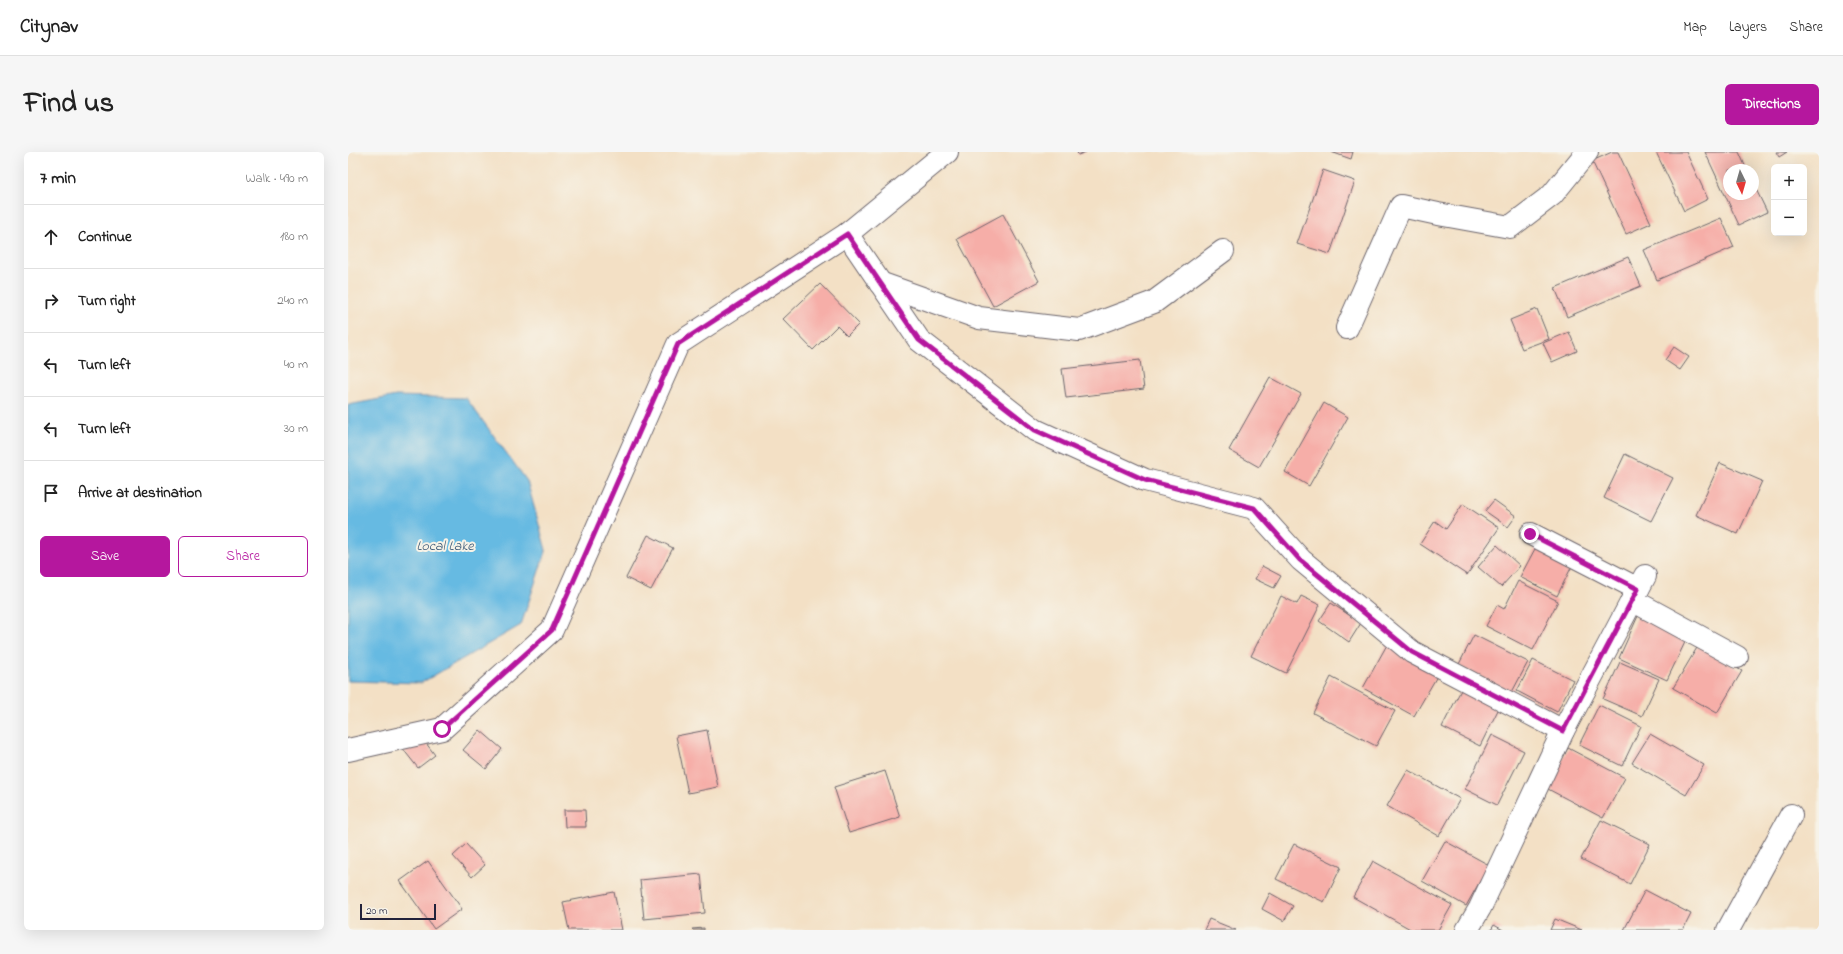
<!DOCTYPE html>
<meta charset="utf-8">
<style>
body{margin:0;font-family:"Indie Flower",sans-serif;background:#f6f6f6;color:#222}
.controls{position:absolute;right:12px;top:12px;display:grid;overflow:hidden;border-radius:6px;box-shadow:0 4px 16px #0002}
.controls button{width:36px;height:36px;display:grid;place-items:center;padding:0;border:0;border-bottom:1px solid #e0e0e0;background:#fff;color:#222;font:20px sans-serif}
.compass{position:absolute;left:1375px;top:12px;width:36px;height:36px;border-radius:50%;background:#fff;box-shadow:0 4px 16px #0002;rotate:175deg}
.scale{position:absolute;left:12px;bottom:10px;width:76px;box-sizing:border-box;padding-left:4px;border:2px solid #22223b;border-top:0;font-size:11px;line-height:14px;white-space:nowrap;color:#22223b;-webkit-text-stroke:3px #f7f3e8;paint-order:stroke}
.stop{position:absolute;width:12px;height:12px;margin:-9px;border:3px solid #b5179e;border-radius:50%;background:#fff}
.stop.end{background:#b5179e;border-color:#fff;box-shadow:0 1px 4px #0008}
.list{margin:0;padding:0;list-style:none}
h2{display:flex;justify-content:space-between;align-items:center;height:52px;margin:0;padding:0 16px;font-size:17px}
h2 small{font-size:13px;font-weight:400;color:#767676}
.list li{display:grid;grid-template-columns:26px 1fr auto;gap:12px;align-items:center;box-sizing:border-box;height:64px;padding:0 16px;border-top:1px solid #e0e0e0}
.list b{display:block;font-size:15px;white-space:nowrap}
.list em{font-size:13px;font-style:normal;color:#767676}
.actions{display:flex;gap:8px;padding:12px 16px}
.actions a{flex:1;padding:9px 0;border:1px solid #b5179e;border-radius:6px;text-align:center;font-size:14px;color:#b5179e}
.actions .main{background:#b5179e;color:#fff}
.icon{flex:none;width:22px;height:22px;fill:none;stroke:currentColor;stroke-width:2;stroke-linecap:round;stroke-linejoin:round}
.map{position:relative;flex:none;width:1471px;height:778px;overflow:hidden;border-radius:6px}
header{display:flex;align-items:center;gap:24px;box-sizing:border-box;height:56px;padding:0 20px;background:#fff;border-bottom:1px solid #e0e0e0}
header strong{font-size:19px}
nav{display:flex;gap:22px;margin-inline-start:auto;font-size:14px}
.intro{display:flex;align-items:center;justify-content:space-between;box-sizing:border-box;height:96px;padding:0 24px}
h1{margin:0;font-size:28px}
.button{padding:10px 18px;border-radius:6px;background:#b5179e;color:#fff;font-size:14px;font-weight:700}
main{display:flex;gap:24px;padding:0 24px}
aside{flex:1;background:#fff;border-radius:6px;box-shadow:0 4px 16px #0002}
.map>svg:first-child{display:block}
.water{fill:#66bae2;stroke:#446e8e}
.building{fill:#f6aea8}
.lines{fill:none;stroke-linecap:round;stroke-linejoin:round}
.minor-casing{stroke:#6b646b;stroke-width:24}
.minor{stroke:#fff;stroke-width:22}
.route{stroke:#b5179e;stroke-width:5}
.labels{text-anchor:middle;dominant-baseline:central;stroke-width:4;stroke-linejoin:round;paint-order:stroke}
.water-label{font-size:14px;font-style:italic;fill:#3a5775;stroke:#f7f3e8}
</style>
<header>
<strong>Citynav</strong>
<nav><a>Map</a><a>Layers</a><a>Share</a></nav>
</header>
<div class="intro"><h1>Find us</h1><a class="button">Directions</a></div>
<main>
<aside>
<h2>7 min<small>Walk · 490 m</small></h2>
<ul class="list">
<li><svg class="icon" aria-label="ahead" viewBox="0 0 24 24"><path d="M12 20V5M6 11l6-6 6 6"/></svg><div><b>Continue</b></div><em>180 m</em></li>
<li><svg class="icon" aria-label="right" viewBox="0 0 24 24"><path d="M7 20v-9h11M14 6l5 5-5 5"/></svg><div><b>Turn right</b></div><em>240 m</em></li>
<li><svg class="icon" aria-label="left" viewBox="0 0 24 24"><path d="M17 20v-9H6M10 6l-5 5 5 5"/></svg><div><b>Turn left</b></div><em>40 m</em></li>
<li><svg class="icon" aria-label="left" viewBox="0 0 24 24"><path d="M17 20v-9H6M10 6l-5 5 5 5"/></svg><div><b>Turn left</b></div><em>30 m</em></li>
<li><svg class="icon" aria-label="arrive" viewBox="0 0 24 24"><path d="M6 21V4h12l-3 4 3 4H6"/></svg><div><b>Arrive at destination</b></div></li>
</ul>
<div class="actions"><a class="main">Save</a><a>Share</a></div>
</aside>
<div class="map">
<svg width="1471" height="778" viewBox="0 0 1471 778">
<rect width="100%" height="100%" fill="#f7f3e8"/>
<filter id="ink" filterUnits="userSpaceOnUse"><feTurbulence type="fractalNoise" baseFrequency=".025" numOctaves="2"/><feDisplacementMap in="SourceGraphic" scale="8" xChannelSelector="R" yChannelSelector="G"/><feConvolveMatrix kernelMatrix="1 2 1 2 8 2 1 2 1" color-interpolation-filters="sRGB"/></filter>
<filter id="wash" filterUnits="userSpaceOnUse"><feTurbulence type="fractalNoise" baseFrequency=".012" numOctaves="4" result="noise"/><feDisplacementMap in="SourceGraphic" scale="16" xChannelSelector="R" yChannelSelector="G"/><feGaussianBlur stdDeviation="0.9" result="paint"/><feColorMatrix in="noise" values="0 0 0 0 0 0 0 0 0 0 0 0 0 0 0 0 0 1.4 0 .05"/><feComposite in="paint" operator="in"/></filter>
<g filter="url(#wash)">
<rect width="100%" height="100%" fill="#f3e0c5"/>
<!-- water -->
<polygon class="water" points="48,244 118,246 179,329 198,398 173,473 73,531 0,529 0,253"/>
<g id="blocks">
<!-- building -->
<g class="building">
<polygon points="729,0 738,0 730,3"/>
<polygon points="983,0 1005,0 1003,7"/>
<polygon points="1264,0 1270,0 1303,71 1278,82 1244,9"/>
<polygon points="1308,0 1338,0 1360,47 1336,59"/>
<polygon points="1357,0 1391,0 1399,18 1381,18 1381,42 1405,42 1405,31 1419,60 1391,73"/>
<polygon points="1428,0 1439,0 1431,5"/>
<polygon points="975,18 1007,29 982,102 949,92"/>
<polygon points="655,62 691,129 645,154 609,87"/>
<polygon points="1373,66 1386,95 1309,128 1296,98"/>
<polygon points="1280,105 1293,134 1219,165 1207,136"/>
<polygon points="472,132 511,172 499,184 489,174 465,198 435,167"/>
<polygon points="1189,157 1201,187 1174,197 1162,168"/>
<polygon points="1221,180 1229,199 1204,210 1195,191"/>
<polygon points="1326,195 1341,205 1332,218 1317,208"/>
<polygon points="792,208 796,237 718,246 714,217"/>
<polygon points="922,225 953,242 911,315 881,298"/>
<polygon points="976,251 1000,265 961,334 937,320"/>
<polygon points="1277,302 1325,326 1303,369 1256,346"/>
<polygon points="1372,311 1414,329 1390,382 1348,363"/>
<polygon points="1146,348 1168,364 1160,375 1137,359"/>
<polygon points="1115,352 1151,376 1119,423 1072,392 1087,369 1098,377"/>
<polygon points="300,383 325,396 303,438 278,426"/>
<polygon points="1149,393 1172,414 1153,435 1130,415"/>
<polygon points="1189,393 1225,412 1209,444 1172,425"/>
<polygon points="914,414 933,424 926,436 907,427"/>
<polygon points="1170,429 1210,449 1185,498 1138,474 1149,453 1156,457"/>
<polygon points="933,444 949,452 953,444 972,453 938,521 903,504"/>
<polygon points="983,451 1013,471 1001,490 971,469"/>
<polygon points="1290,464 1339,486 1319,528 1271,506"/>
<polygon points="1126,483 1180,510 1164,540 1110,514"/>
<polygon points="1040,491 1092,519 1066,564 1015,536"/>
<polygon points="1350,494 1394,519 1369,561 1325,536"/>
<polygon points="1185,508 1225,528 1209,560 1169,539"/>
<polygon points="1272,510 1311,527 1294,564 1255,547"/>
<polygon points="983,525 1047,559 1028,594 965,561"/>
<polygon points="1113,538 1151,556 1132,594 1094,575"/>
<polygon points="1251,553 1293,574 1274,614 1231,593"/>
<polygon points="68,578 87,603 70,616 51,592"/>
<polygon points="132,578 154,597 138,617 115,598"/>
<polygon points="359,578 370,635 340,641 328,584"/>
<polygon points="1302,582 1356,613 1338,643 1284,611"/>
<polygon points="1144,583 1176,599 1149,653 1117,637"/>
<polygon points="1220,596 1277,626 1255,666 1198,636"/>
<polygon points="1060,618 1112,647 1091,684 1039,654"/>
<polygon points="537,619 552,665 501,681 486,635"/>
<polygon points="216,658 237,658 238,675 217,675"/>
<polygon points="1253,668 1302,692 1282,732 1233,707"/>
<polygon points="1097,689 1141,713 1118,754 1074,729"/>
<polygon points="118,692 137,713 124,725 105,704"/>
<polygon points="946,692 993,715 976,750 928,727"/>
<polygon points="80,709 114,757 86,777 52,729"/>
<polygon points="1025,709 1104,753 1090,778 1064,778 1005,745"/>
<polygon points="353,722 357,761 296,767 292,728"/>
<polygon points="1297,738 1343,762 1335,778 1276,778"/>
<polygon points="266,740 274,778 221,778 215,750"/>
<polygon points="922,741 945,754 936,769 914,757"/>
<polygon points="861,767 888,778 856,778"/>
<polygon points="1207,767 1234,778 1202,778"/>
<polygon points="1146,773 1155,778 1143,778"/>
<polygon points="356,776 356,778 345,778 344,777"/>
</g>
</g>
</g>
<g filter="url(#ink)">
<use href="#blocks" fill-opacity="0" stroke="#6b646b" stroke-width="1"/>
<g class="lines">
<!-- minor casing -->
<g class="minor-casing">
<g id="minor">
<polyline points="499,82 571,188 687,278 797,328 906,356 953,408 1064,500 1215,579"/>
<polyline points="532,131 631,166 731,178 806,150 875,99"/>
<polyline points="999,176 1053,54 1090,62 1162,75 1204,43 1239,0"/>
<polyline points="1183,382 1290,437"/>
<polyline points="1284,448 1389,505"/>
<polyline points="0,598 94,577 204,478 330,192 499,82 599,0"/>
<polyline points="1119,778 1132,756 1215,579 1297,424"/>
<polyline points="1380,778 1443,663"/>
</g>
</g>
<!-- minor -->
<use href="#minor" class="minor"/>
</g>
</g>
<g class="lines" filter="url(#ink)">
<!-- route -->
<polyline class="route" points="94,577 204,478 330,192 499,82 571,188 687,278 797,328 906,356 952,408 1064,500 1215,579 1290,437 1182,382"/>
</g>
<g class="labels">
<!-- water labels -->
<g class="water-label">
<text x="97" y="394">Local Lake</text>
</g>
</g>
</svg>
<div class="controls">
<button>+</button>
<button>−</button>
</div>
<svg class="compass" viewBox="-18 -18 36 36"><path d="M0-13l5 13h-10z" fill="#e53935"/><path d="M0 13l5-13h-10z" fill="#767676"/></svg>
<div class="scale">20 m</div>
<div class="stop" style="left:94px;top:577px"></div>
<div class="stop end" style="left:1182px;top:382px"></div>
</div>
</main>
